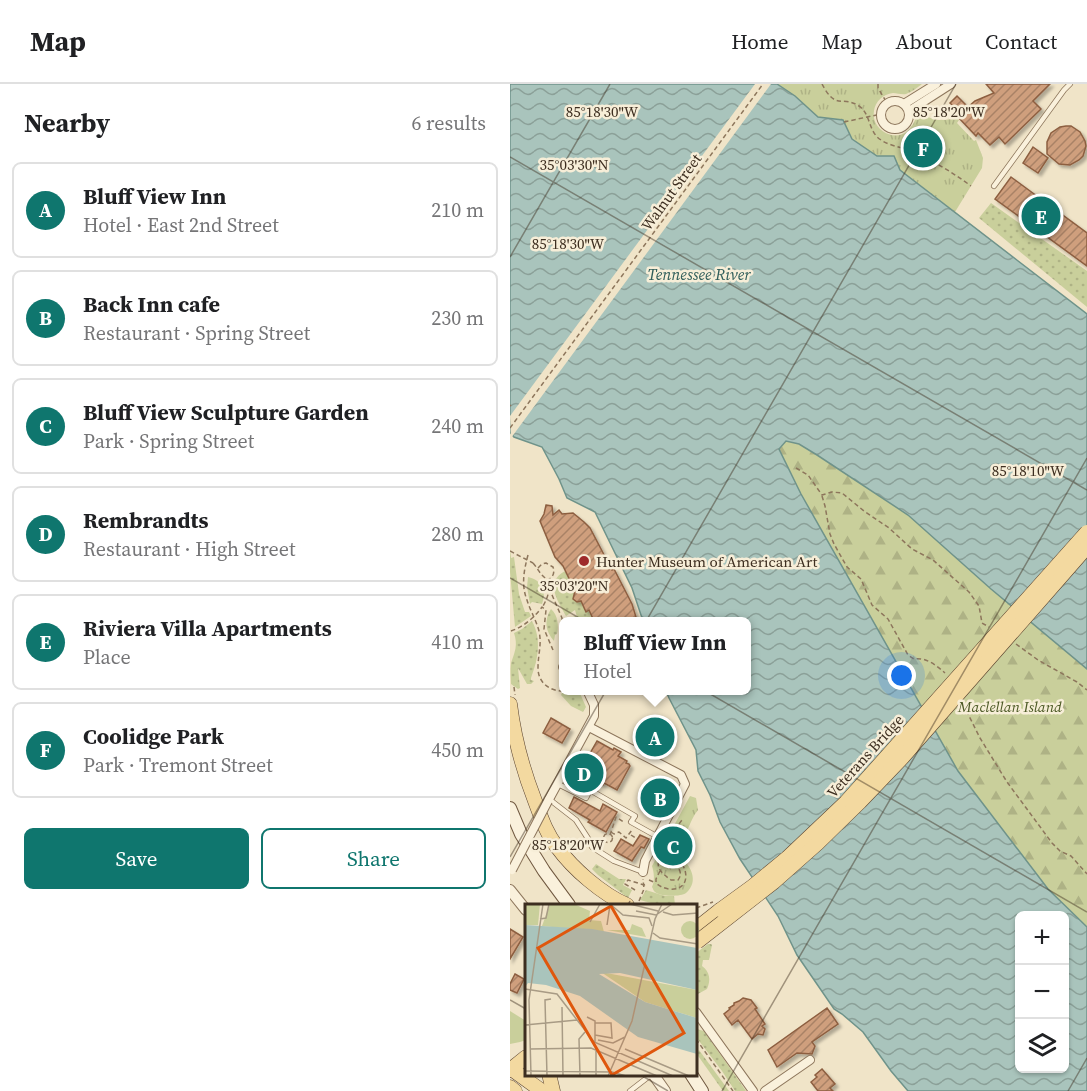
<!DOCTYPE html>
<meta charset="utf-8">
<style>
body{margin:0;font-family:"Source Serif 4",serif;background:#f2f2f2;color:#202124}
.controls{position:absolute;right:18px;bottom:18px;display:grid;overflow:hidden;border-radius:9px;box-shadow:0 2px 4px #0004}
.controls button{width:54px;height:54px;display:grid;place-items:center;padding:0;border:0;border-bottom:2px solid #e0e0e0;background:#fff;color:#202124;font:30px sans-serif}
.you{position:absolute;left:392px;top:592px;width:21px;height:21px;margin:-15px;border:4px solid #fff;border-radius:50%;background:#1a73e8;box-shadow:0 0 0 9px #1a73e833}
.badge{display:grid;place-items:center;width:39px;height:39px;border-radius:50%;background:#0f766e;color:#fff;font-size:20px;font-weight:700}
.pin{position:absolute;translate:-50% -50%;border:3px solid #fff;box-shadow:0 2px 6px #0006}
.popup{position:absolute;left:49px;top:533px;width:192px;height:78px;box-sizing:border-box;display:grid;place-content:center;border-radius:9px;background:#fff;filter:drop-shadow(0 2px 4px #0005);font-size:20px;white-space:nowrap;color:#757577}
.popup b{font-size:22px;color:#202124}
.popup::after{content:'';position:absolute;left:50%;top:100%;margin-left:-12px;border:12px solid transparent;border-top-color:#fff}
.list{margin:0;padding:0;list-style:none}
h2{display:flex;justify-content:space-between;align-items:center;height:78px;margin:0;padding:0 24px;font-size:26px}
h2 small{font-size:20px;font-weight:400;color:#757577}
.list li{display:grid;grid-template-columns:39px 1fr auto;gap:18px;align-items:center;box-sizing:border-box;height:96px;margin:0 12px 12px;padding:0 12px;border:2px solid #e0e0e0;border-radius:9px}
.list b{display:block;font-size:22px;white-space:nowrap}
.list p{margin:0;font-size:20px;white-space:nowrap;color:#757577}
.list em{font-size:20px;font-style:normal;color:#757577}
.actions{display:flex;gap:12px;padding:18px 24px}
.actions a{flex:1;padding:14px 0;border:2px solid #0f766e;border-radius:9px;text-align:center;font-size:21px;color:#0f766e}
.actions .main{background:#0f766e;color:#fff}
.icon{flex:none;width:33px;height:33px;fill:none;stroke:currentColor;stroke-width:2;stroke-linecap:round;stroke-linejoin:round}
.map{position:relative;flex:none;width:577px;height:1007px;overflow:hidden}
header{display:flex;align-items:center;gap:36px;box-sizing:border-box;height:84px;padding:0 30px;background:#fff;border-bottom:2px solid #e0e0e0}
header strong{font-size:28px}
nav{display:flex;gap:33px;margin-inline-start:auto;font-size:21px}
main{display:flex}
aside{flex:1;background:#fff}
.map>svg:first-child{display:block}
.grass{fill:url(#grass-dots)}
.forest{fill:url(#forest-firs)}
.park{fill:url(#park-tufts)}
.garden{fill:#c9cf9b}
.water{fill:url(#water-waves);stroke:#6f938a;stroke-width:1.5;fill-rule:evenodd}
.pier{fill:#f0e4c8}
.building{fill:url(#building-hatch);stroke:#8d5f41;stroke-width:1.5;filter:url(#shadow)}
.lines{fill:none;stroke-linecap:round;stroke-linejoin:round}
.service-casing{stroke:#8d765c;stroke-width:6}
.minor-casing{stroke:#8d765c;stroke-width:10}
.tertiary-casing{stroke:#8d765c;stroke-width:12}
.secondary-casing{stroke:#6f573f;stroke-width:14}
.primary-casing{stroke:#5b4430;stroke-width:15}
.path{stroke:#8d765c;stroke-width:1.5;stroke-dasharray:4.5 3;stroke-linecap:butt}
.service{stroke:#faf1dc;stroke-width:4.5}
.minor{stroke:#faf1dc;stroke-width:8}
.tertiary{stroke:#faf1dc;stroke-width:10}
.secondary{stroke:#faf1dc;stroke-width:12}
.primary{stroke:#f3d9a0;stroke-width:14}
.minor-bridge-casing{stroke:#8d765c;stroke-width:10;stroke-linecap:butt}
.primary-bridge-casing{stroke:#5b4430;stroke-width:15;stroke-linecap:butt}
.path-bridge{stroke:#8d765c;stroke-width:1.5;stroke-dasharray:4.5 3;stroke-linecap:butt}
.minor-bridge{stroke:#faf1dc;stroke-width:8}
.primary-bridge{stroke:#f3d9a0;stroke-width:14}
.ticks{fill:none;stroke:#3d2e20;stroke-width:1.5;stroke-opacity:0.45}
.poi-dot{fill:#9e2a2b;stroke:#f7eed8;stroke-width:2}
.labels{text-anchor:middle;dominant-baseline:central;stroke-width:5;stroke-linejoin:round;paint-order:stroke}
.street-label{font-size:15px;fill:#3d2e20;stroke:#f7eed8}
.poi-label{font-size:15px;fill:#3d2e20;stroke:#f7eed8;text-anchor:start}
.park-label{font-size:15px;font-style:italic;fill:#4d5a26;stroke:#f7eed8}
.water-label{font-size:16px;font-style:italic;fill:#2f5d5a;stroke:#f7eed8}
.inset-road{fill:none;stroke:#a89b85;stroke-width:1.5}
.view{fill:#df570d;fill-opacity:0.15;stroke:#df570d;stroke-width:3}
.inset-edge{fill:none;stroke:#3d2e20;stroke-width:3}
.ticks-label{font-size:15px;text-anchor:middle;fill:#3d2e20;stroke:#f7eed8;stroke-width:5;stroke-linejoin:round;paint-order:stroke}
</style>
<header>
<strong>Map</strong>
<nav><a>Home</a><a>Map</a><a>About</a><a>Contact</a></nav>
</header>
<main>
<aside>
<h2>Nearby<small>6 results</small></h2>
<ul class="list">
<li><span class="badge">A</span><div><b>Bluff View Inn</b><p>Hotel · East 2nd Street</p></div><em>210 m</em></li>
<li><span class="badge">B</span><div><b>Back Inn cafe</b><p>Restaurant · Spring Street</p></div><em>230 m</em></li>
<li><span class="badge">C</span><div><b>Bluff View Sculpture Garden</b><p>Park · Spring Street</p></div><em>240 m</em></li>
<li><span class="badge">D</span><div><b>Rembrandts</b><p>Restaurant · High Street</p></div><em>280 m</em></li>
<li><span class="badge">E</span><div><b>Riviera Villa Apartments</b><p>Place</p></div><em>410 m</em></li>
<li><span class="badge">F</span><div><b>Coolidge Park</b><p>Park · Tremont Street</p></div><em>450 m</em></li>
</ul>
<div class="actions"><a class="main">Save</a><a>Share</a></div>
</aside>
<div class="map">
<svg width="577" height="1007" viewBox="0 0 577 1007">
<defs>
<pattern id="grass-dots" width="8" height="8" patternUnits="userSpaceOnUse" patternTransform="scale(1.5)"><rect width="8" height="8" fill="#c9cf9b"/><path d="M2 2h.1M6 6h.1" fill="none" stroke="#aeb285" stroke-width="1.8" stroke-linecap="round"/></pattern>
<pattern id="forest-firs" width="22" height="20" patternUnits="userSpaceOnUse" patternTransform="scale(1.5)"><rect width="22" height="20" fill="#c9cf9b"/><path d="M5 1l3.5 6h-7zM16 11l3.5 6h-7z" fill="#aeb285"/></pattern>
<pattern id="park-tufts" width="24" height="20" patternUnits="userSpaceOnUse" patternTransform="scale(1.5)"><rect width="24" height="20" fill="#c9cf9b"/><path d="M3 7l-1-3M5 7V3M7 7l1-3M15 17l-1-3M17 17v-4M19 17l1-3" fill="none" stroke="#aeb285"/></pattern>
<pattern id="water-waves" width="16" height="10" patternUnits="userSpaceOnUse" patternTransform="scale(1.5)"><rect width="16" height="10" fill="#a9c4bc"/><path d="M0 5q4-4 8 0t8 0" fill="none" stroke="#8ba098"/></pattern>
<pattern id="building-hatch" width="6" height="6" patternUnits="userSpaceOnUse" patternTransform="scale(1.5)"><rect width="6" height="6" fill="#cf9f7d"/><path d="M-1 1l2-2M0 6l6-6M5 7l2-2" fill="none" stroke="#a98266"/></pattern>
<filter id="shadow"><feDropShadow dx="3" dy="3" stdDeviation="1.5" flood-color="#0004"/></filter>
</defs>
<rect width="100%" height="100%" fill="#f0e4c8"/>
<!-- grass -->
<g class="grass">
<polygon points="481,119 577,187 577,223 469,134"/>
<polygon points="0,465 1,474 4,473 9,510 15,528 19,528 21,532 5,543 0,488"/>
<path d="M55,487L66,508L63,512L65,517H71L76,527L79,526L81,530L100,535L88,537H58V536L65,532L67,533L65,526L56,532C48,517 34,498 55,487Z"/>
<path d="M18,493C32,496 37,507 32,520L22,518L20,520L17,503Z"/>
<path d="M41,525C48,531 49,542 47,550L45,551L44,557C35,547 34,536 41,525Z"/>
<path d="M22,537C32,555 28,576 21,594V596L24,597L21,600H17L8,584L10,604L8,605L1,600C1,594 0,586 1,579C5,568 8,561 4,549L12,545Z"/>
<polygon points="65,606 69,607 76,623 73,628 61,622 51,611 52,609"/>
<polygon points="86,780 109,795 116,795 113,801 122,806 118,814 88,791 82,785"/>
<polygon points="136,806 155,812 164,812 165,821 141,819 130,816"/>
<path d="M198,860H201L202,861L199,876H193L192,882C200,888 201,896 197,905L186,911V869Z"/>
<polygon points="186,945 194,947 236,1007 225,1007 212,987 186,953"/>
<polygon points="189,966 219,1007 213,1007 186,969"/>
</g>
<!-- forest -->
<polygon class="forest" points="276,357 289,360 307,371 398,431 481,505 577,585 577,843 538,805 448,687 291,410 269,365"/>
<!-- park -->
<g class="park">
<path d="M267,0H412C408,3 402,8 396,10C392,11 387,9 383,9C373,10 365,18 364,27C361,44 381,57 395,49C402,44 405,37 408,29C426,36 427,38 447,34L449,36L447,39L464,57L466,56L473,74L472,84L445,128L390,86L384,72H367L342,55L333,37L308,33L285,12Z"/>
<path d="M180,712L186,714L188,726C180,736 179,746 172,755L174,766L169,772C180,780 190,797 176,809C170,813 149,813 144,807C143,806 143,804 142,803C145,797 144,788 142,782Z"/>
</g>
<!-- garden -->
<polygon class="garden" points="0,927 16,937 16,956 10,958 0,960"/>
<!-- water -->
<path class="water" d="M0,0H267L285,12L308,33L333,36L342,55L367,72H384L390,86L577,230V585L481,505L398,431L307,371L289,360L276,357L269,365L291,410L448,687L538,805L577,843V1007H398L381,987L353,948L332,930L324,925L287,871L268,832L230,775L210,738L200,711L188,687L186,666L159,614L156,607L237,606V538L133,537L122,504L85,428L57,414L49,395L32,363L4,353L0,348ZM509,832H554V984H509Z"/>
<!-- pier -->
<polygon class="pier" points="245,0 261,0 1,354 0,332"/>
<!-- building -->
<g class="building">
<polygon points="476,0 540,0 523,17 531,25 495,60 489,53 480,61 468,49 466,52 448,33 451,30 440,19 447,12 458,23 465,17 484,9"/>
<polygon points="556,42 561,42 570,48 575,57 576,62 573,72 569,76 560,81 549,80 537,70 537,58 541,49 550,43"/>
<polygon points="523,63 538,74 528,89 513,79"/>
<polygon points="501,93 577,149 577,182 485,115"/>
<polygon points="36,421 42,422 43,431 49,426 52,430 63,429 74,438 80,444 102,486 104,485 122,520 126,533 123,537 84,537 79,526 76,528 71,517 67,518 63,515 65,507 53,482 45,473 30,437 34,430"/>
<polygon points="41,634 60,645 52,659 33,649"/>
<polygon points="143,640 159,650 147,667 132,656"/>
<polygon points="87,657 103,666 104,664 111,668 108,672 117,677 116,679 119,680 120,682 107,706 94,699 93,701 70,687"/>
<polygon points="148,696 162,704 159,711 161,712 151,732 146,728 149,723 136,716"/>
<polygon points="64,713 90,727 93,720 107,728 96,748 78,738 80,736 59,724"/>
<polygon points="130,751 139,755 134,764 131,763 122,777 104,767 111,755 123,762"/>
<polygon points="0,845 13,853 0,875"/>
<polygon points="5,890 14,895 7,909 0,906 0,900"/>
<polygon points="233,914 241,916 247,924 245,925 255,940 252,942 255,945 253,951 248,950 242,955 228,936 222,941 214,930 220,925 219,924 224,921 224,919 229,917"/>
<polygon points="317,924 328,940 302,958 305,962 302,970 287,969 267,983 258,966"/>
<polygon points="312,985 325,1000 320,1004 323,1007 308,1007 301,998 307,993 305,991"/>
</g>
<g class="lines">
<!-- service casing -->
<g class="service-casing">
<g id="service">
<polyline points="484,102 554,6 560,0"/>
<polyline points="48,700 76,714 80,706 125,732 121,738 148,753"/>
<polyline points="39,715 66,736 79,756 82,763 104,777 133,788"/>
<polyline points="120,1007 142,990"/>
</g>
</g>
<!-- minor casing -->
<g class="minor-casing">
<g id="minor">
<circle cx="385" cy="31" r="14"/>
<polyline points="394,20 426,0"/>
<polyline points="399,27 441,0"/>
<polyline points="53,583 54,583"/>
<polyline points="79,643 171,691 175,700 135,777 133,788"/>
<polyline points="38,717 84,632 84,621 77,606"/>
<polyline points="186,928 243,1007"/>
<polyline points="255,1007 300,976"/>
</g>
</g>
<!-- tertiary casing -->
<g class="tertiary-casing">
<g id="tertiary">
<polyline points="0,806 16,826"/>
<polyline points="143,990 155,1007"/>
</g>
</g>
<!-- secondary casing -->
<g class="secondary-casing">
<g id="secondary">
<polyline points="0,724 11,750 34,787 59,821"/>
<polyline points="181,990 192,1007"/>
</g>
</g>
<!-- primary casing -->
<g class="primary-casing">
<g id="primary">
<path d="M0,620C4,653 13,686 25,717C31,733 36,749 47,763C63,785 92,810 117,821"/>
<polyline points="186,845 210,826"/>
<polyline points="0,984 32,1007"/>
<polyline points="0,986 16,973"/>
<polyline points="39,990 43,1007"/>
<polyline points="0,1003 5,1007"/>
</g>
</g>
<!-- path -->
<g class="path">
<path d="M312,0C326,27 332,11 349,22C361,30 358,48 371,56C380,62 391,63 401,67C422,76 442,88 461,102"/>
<polyline points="368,0 368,4 377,19"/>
<polyline points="334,38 371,30"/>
<polyline points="0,321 1,322"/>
<polyline points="0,344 253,0"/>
<polyline points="286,384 298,391 312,411 322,408 332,409 354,427 379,444 402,465 423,476 459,508 469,522 472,539 479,543"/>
<path d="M312,412L315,422L320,450L324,460L337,483L351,495L362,521L378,535L398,571L404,575C416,573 426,581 435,589"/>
<path d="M18,471C14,486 11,501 17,516C20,526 26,536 29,547C32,561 28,570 28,584C28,602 45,610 61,606"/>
<path d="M23,479C29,486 30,491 38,496C40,507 38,513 33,522"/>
<path d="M28,484L32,480L36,479L43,483C45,489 43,493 38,496"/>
<polyline points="39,504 52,534 50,565 51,575"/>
<path d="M1,547C13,543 24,534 32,523L36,526L34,545L43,566"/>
<polyline points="506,560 528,576 567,598 577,606"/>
<polyline points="4,603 5,611"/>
<polyline points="453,620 470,654 497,698 542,759 550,767 561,772 577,790"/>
<polyline points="101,748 104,750 109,748 116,754 122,746"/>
<circle cx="98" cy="754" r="4.5"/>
<polyline points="100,751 106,733 115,739"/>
<polyline points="121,751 127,755"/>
<polyline points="163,759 168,762 169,765"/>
<polyline points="158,768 159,766 156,761 157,758 162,759 163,748 172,736"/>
<path d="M150,787L146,795V799C150,803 154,804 159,805C186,808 178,770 153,769C143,782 150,788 161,796H168C171,792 171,789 169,785L163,782L160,785"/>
<polyline points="139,796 146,799"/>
<polyline points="125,806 115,800 118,796 134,801 136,800"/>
<polyline points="129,817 134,805 133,795"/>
<polyline points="186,955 223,1007"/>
</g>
<!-- service -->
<use href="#service" class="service"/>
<!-- minor -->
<use href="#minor" class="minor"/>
<!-- tertiary -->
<use href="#tertiary" class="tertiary"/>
<!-- secondary -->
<use href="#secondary" class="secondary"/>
<!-- primary -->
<use href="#primary" class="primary"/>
<!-- minor-bridge casing -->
<g class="minor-bridge-casing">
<polyline id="minor-bridge" points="2,786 38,717"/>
</g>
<!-- primary-bridge casing -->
<g class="primary-bridge-casing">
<g id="primary-bridge">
<polyline points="210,826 243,802 277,774 336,718 577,448"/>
<polyline points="187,858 264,798 308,759 350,718 393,673 577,463"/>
</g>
</g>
<!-- path-bridge -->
<g class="path-bridge">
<polyline points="0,467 23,479"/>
<polyline points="118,821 121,815"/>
<polyline points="186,824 203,818"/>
</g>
<!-- minor-bridge -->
<use href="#minor-bridge" class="minor-bridge"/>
<!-- primary-bridge -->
<use href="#primary-bridge" class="primary-bridge"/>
</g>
<!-- ticks -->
<path class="ticks" d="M0,73L577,406M0,173L100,0M0,494L577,828M0,773L446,0M0,916L16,925M129,990L158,1007M212,1007L577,374M558,1007L577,974"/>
<!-- markers -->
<circle class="poi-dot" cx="74" cy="477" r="6"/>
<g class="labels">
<!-- street labels -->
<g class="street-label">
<text transform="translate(161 108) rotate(-54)">Walnut Street</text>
<text transform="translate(355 672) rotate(-48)">Veterans Bridge</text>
</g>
<!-- poi labels -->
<g class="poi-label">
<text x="86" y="477">Hunter Museum of American Art</text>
</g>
<!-- park labels -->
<g class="park-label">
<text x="500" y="622">Maclellan Island</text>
</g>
<!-- water labels -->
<g class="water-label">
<text x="189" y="190">Tennessee River</text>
</g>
</g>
<!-- overview -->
<g transform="translate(15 820)">
<rect width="172" height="172" fill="#f0e4c8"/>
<path d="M107,20L117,24L121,33L82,26H105Z" fill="#c9cf9b"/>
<path d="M76,68L172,86V114L120,98Z" fill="#c9cf9b"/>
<path d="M0,0H15L13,21H0ZM25,0H49L65,7L64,16L76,17L79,28L17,22Z" fill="#c9cf9b"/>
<path d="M156 26a9 9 0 1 1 18 0a9 9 0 1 1-18 0Z" fill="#c9cf9b"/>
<path d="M0,21L67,25L172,44V86L95,69L74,70L120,98L172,114V150L113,133L55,92L21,81L3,79L0,83Z" fill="#a9c4bc"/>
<path class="inset-road" d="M85,0L98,11L124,14L127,22M105,0L133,7M111,7L131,11L147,0M138,8L148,11L173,9M15,15L21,14L24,0M65,18L75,0M82,21L85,1M128,29L135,34L173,40M0,85L32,90L69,138L148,172M37,103L38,172M62,113L70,117V138M70,119H86L87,134L70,131M0,121L52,116M73,136L88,139L100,133M5,145L66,144L132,172M71,145V172M100,145L164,172M0,167L87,168L101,172M6,172L4,96L18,0M22,172L20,96L26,95M55,172L54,135L60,128M83,172L107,117L130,15L137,0"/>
<path class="view" d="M86,2L159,129L87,171L13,44Z"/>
<rect width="172" height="172" class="inset-edge"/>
</g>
<g class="ticks-label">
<text x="92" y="33">85°18'30"W</text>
<text x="439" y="33">85°18'20"W</text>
<text x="64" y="86">35°03'30"N</text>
<text x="58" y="165">85°18'30"W</text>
<text x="518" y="392">85°18'10"W</text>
<text x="64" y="507">35°03'20"N</text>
<text x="58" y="766">85°18'20"W</text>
</g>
</svg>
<div class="controls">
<button>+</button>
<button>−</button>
<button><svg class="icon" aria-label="layers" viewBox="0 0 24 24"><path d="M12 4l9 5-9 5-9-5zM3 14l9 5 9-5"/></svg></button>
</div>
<div class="you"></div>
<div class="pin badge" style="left:145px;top:653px">A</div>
<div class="popup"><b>Bluff View Inn</b>Hotel</div>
<div class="pin badge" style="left:150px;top:714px">B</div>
<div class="pin badge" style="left:163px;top:762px">C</div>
<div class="pin badge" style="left:74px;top:689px">D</div>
<div class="pin badge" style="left:531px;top:132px">E</div>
<div class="pin badge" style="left:413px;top:64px">F</div>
</div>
</main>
